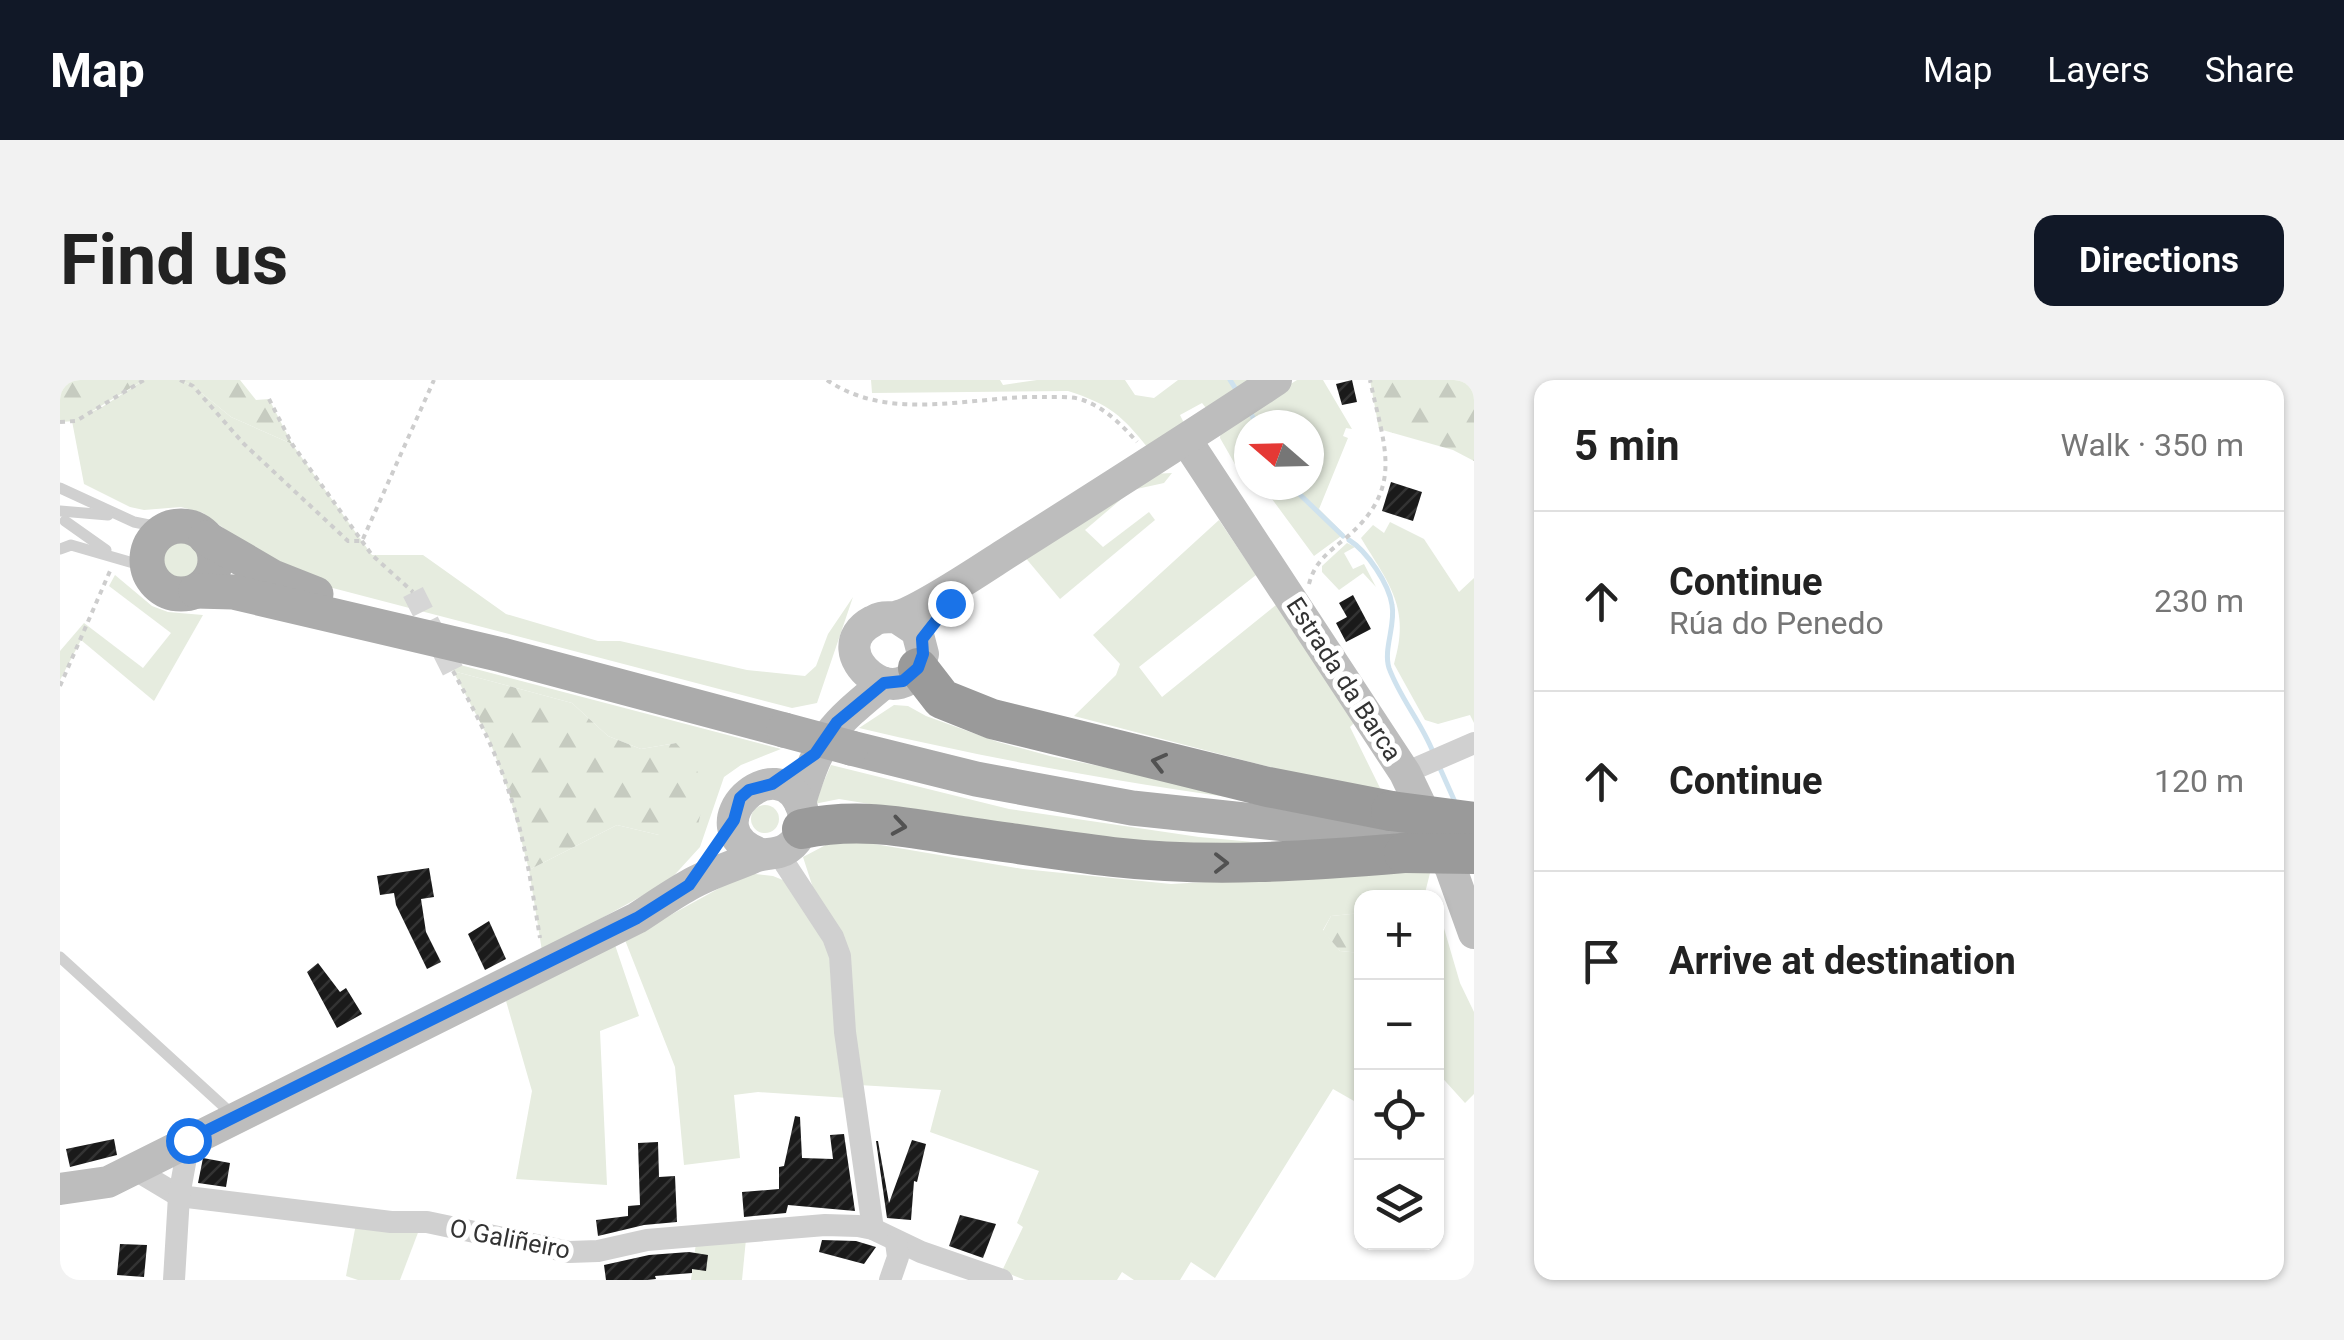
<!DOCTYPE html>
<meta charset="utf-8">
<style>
body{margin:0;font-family:Roboto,sans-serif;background:#f2f2f2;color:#222}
.controls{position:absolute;right:30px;bottom:30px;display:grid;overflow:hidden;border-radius:20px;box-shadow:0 2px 8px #0004}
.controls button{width:90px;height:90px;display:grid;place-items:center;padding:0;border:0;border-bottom:2px solid #e0e0e0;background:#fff;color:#222;font:50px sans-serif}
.compass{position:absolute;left:1174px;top:30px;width:90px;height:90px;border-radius:50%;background:#fff;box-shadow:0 2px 8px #0004;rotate:290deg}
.stop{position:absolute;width:30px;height:30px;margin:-22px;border:8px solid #1a73e8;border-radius:50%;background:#fff}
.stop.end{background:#1a73e8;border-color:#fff;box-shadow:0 2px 10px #0008}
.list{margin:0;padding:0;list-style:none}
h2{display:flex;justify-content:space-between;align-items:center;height:130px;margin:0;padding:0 40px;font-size:42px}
h2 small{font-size:32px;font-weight:400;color:#767676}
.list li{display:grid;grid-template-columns:65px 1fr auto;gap:30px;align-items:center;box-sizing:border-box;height:180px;padding:0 40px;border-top:2px solid #e0e0e0}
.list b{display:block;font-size:38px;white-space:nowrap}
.list p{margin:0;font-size:32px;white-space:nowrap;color:#767676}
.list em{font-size:32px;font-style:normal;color:#767676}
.icon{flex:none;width:55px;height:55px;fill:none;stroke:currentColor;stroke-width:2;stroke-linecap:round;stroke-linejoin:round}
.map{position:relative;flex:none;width:1414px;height:900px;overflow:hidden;border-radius:20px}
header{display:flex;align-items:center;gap:60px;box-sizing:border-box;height:140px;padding:0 50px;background:#111827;color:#fff}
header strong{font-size:48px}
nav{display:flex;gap:55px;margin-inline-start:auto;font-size:35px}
.intro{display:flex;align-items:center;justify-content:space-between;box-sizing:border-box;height:240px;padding:0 60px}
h1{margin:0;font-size:70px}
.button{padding:25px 45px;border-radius:20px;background:#111827;color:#fff;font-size:35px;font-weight:700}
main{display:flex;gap:60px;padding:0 60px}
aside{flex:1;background:#fff;border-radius:20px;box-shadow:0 2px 8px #0004}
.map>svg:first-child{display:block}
.green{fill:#e6ecdf}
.forest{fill:url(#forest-firs)}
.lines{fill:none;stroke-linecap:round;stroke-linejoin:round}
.stream{stroke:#cfe2ee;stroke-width:5}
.building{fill:url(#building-hatch)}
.street-tunnel{stroke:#d6d6d6;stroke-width:22;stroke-dasharray:22 11;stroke-linecap:butt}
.path{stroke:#cdcdcd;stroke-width:4;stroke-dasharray:5 5;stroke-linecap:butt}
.lane{stroke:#d0d0d0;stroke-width:11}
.street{stroke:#d0d0d0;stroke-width:22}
.secondary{stroke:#bdbdbd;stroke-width:32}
.primary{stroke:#ababab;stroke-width:35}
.highway{stroke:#9a9a9a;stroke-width:40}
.primary-bridge{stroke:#ababab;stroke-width:35}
.highway-bridge{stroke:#9a9a9a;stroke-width:40}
.oneway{stroke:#525252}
.route{stroke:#1a73e8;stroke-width:12}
.labels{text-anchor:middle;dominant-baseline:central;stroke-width:10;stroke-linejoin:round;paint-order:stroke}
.street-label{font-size:25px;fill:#333;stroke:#fff}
</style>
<header>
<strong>Map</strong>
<nav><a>Map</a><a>Layers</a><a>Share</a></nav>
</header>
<div class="intro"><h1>Find us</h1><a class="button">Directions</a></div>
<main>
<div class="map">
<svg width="1414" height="900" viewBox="0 0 1414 900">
<defs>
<pattern id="forest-firs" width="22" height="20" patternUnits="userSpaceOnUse" patternTransform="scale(2.5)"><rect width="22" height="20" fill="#e6ecdf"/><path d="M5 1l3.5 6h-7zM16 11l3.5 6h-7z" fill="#c6cbc0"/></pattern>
<pattern id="building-hatch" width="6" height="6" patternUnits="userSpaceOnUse" patternTransform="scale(2.5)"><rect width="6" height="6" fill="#1a1a1a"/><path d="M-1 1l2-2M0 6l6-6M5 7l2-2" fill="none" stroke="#333"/></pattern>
</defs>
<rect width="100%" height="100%" fill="#fff"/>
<!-- green -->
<g class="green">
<polygon points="84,0 120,0 133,6 171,37 232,64 312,175 363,175 446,234 538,261 560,261 687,290 745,296 756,286 768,254 793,217 757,323 732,328 265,206 219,189 143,133 121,127 84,130 70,127 24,104 12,41 42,27"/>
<path d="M811,0H940L943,5L977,0H1065L1075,15L1094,18L1118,0H1199L1150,33L1142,23L1120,35L1127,49L1089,69C1061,35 1051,25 1008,11L812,13Z"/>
<polygon points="1237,0 1263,0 1292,49 1286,48 1283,56 1288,58 1259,129 1284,154 1254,176 1212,119 1221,108 1219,105 1249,105 1249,45 1189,45 1189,88 1176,86 1160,58 1161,48"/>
<polygon points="1112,93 1104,103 1072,110 1025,150 1043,167 1089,132 1095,140 1000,219 964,176 1091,94"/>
<polygon points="1159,140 1196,195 1079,287 1102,317 1216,225 1296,341 1290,347 1321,410 1248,397 1014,336 1056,295 1060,284 1033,255"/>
<path d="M1330,142L1364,159L1399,212L1414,198V343L1410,335L1378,344L1365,340L1334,284C1351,228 1329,204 1301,158L1313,145L1324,153Z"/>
<circle cx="121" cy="180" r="20"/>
<polygon points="1287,163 1295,167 1284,173 1293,189 1304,184 1316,207 1303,193 1279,210 1262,192 1262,186"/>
<polygon points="55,195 92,226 108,232 143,235 94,321 21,260 0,300 0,271 24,243 83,288 111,253 49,206"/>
<polygon points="389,282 721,369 681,385 664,397 640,467 609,501 482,571 469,490 557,445 599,455 616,363 581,369 548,356 512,323 393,291"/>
<path d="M834,325L848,326L866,336L938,362L990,376L1235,426C1088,408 944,382 799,348Z"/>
<polygon points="771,385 949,429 1139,457 1247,467 1137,468 945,446 779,419 754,424"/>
<circle cx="705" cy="439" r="14"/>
<polygon points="779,458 963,489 1111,504 1371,489 1364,517 1302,518 1301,533 1271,536 1263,550 1280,571 1301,573 1301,725 1273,709 1155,898 1131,882 1120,900 1074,900 1062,892 1057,900 965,900 942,891 963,847 957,843 979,791 870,752 881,710 799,705 753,508 743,477"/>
<polygon points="687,493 713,496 730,503 767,561 789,718 698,712 674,715 680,778 624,785 615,687 565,560"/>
<polygon points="1376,521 1400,603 1414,632 1414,714 1405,723 1377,692"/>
<polygon points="555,565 579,636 540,651 547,805 456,799 472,711 446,621"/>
<polygon points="296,844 359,850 340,900 298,900 286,896"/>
<polygon points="686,859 682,900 631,900 636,863"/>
</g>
<!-- forest -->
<g class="forest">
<polygon points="0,0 84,0 16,41 0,42"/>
<polygon points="120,0 180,0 196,20 209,19 232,64 171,37 133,6"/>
<polygon points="1310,0 1414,0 1414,81 1393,70 1319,49"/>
<path d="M393,291L512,323L548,356L581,369L616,363C645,396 648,406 637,449L599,455L557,445L469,490L449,413L429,359Z"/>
<polygon points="1301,533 1301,573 1280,571 1263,551 1271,536"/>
</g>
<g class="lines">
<!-- stream -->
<g class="stream">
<polyline points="1170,0 1177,11"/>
<polyline points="1189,30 1197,45"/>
<polyline points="1230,105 1283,156"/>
<path d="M1289,160C1307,171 1329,204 1332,225C1336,245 1323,269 1329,288C1340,318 1361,342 1373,372"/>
<polyline points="1379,386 1395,422"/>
</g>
</g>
<!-- building -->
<g class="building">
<polygon points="1292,0 1297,22 1282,25 1276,4"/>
<polygon points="1331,102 1362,112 1353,141 1322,131"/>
<polygon points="1293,215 1311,249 1286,262 1276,243 1287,237 1279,223"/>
<polygon points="369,488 374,517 361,519 366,552 381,582 367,589 336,525 334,513 320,515 317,496"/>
<polygon points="429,541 446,579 425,590 408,554"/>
<polygon points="258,583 280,612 286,608 302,634 277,648 247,592"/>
<polygon points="735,736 740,737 742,778 773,779 770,755 784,754 795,831 728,825 726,833 684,837 682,812 719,809 719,787 724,786"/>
<polygon points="54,759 57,775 10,787 6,769"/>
<polygon points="852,760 866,764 857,802 854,801 851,840 827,838 816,761 818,761 829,823"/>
<polygon points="598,762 599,797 615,796 617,842 584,845 538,856 536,840 568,836 568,826 580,825 578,763"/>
<polygon points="143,778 170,783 166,807 138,803"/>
<polygon points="900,835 936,844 923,878 889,866"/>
<polygon points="762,860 796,861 816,867 804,884 759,872"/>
<polygon points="60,864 87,865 84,897 57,895"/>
<polygon points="629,872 648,875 646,891 632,889 632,893 595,896 596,899 587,900 546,900 544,885 589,875"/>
</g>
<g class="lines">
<!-- street-tunnel -->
<polyline class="street-tunnel" points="353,212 393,291"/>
<!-- path -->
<g class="path">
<polyline points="120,0 133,6 184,64 288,161 302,161 374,0"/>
<path d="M767,0C831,44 913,15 985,17C997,17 1012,16 1023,20C1045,28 1062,45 1077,62"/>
<polyline points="209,19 232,64 312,175 353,212"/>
<polyline points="0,42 16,41 84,0"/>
<path d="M1249,204C1255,181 1269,172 1287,157C1345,107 1324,67 1310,0"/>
<path d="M393,291C414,330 435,369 449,412C465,459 472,509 480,558"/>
<polyline points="0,306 50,191"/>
</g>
<!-- lane -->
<g class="lane">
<polyline points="0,108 74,142 109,149"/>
<polyline points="0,131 48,135"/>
<polyline points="5,141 46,170"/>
<polyline points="0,169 11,165 87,187"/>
<polyline points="0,577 172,734"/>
</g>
<!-- street -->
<g class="street">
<polyline points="1345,393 1414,363"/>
<polyline points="718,473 773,557 780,576 785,652 813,849"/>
<polyline points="74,789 119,816 331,842 367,842 509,872 538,871 587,860 765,845 798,846 813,849 861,872 942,900"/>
<polyline points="114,900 119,816 129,761"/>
<polyline points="830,900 838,877 836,862"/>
</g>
<!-- secondary -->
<g class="secondary">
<polyline points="1126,60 1345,393 1391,489 1414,553"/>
<path d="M836,237L857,251L863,274C846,345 756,271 813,241C820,236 827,238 835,237C857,233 925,187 947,173C1037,116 1127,59 1216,0"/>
<path d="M740,423C760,356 771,347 824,303"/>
<path d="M0,809L48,802L577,538C594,527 611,515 629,505C648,494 671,487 692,478C704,472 717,476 728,468C741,459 747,442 742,428C719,363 627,447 701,474"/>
</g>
<!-- primary -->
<g class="primary">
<circle cx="121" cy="180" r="34"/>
<polyline points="146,158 213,197 256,214"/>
<polyline points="136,211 173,212 442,275 724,350"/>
<polyline points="791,368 916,399 1072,428 1338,456"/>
</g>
<!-- highway -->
<g class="highway">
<polyline points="858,288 882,319 932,339 1208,407 1331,431"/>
<path d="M742,449C799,437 846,447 902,456C952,463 1003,471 1053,477C1151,488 1247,481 1344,473"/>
</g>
<!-- primary-bridge -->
<polyline class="primary-bridge" points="724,350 791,368"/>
<!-- highway-bridge -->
<g class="highway-bridge">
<polyline points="1331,431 1414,442"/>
<polyline points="1344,473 1414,474"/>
</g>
</g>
<!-- one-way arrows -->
<defs><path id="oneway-chevron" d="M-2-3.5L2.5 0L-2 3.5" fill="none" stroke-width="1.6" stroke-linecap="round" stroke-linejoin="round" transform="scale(2.5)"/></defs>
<g class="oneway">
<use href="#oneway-chevron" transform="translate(1099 382) rotate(-166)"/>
<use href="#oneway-chevron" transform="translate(839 446) rotate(9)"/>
<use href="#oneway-chevron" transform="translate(1161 483)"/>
</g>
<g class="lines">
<!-- route -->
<polyline class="route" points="128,760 577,538 629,505 674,440 680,418 689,410 712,404 755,374 777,342 824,303 843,301 858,288 863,274 862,259 890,223"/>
</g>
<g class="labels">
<!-- street labels -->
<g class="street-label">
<text transform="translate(1284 299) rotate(57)">Estrada da Barca</text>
<text transform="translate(450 859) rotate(11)">O Galiñeiro</text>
</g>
</g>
</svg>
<div class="controls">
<button>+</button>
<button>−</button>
<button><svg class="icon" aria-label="locate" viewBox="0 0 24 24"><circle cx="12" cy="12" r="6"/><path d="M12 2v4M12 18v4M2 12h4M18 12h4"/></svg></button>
<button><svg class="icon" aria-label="layers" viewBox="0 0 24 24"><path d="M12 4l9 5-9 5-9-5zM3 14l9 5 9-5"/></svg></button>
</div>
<svg class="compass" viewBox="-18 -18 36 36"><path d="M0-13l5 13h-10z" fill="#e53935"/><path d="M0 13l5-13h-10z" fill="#767676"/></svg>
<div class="stop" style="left:128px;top:760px"></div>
<div class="stop end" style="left:890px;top:223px"></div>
</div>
<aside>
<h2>5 min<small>Walk · 350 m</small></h2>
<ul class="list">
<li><svg class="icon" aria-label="ahead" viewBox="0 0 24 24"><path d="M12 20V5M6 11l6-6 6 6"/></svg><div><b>Continue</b><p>Rúa do Penedo</p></div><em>230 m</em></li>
<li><svg class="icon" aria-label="ahead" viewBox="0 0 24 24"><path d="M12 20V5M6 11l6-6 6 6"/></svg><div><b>Continue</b></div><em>120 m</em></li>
<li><svg class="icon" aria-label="arrive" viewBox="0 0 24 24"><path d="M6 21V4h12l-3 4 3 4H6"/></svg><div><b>Arrive at destination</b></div></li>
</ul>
</aside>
</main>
